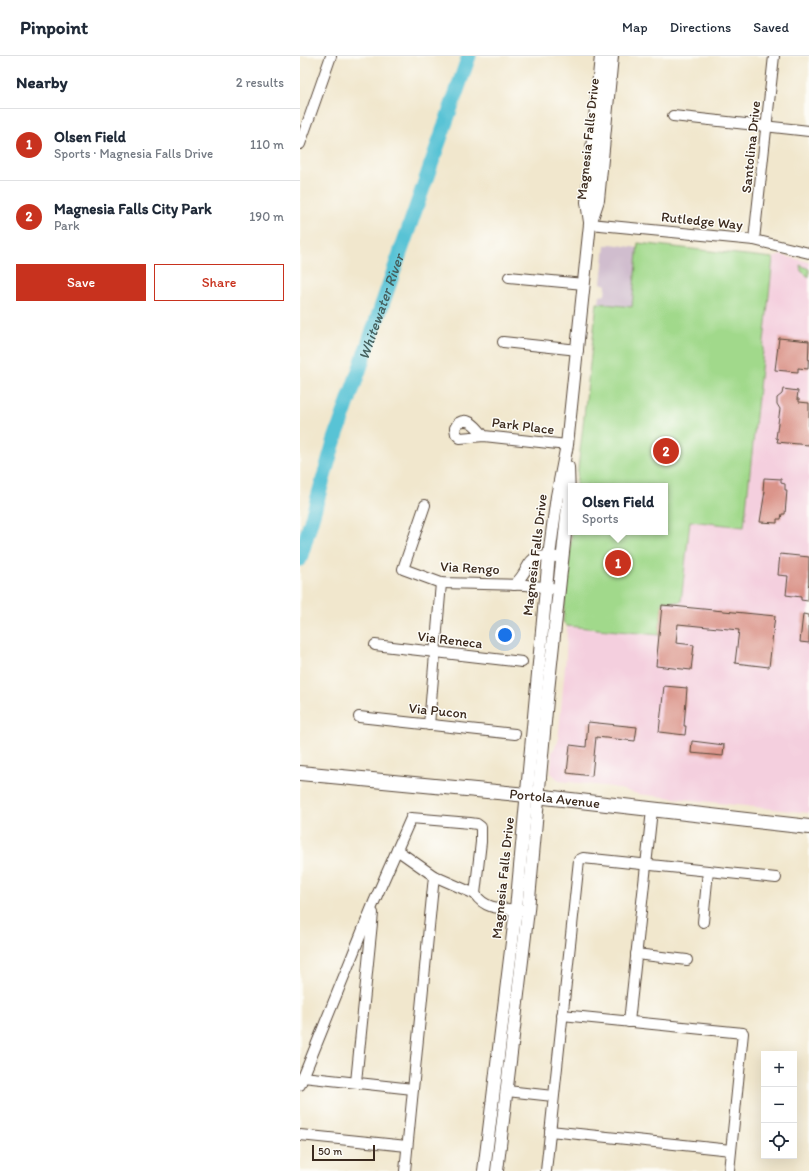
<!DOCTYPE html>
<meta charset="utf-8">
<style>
body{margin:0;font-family:Itim,sans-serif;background:#f6f6f7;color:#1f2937}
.controls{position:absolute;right:12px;bottom:12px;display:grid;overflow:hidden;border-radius:0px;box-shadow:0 4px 16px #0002}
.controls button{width:36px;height:36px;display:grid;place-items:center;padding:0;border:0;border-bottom:1px solid #e0e1e3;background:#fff;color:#1f2937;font:20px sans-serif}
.scale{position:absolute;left:12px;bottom:10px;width:63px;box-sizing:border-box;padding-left:4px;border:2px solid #3b2a1e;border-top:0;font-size:11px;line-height:14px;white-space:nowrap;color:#3b2a1e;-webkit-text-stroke:3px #fdfcf7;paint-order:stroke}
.you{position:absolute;left:205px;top:579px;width:14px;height:14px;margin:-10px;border:3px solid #fff;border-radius:50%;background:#1a73e8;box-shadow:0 0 0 6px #1a73e833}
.badge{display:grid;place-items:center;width:26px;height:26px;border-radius:50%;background:#c8321e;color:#fff;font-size:13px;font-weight:700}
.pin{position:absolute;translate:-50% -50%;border:2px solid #fff;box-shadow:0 1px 4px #0006}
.popup{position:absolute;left:268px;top:427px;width:100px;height:52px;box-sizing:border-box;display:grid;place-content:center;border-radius:0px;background:#fff;filter:drop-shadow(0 1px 3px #0005);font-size:13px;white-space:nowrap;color:#747a83}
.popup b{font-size:15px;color:#1f2937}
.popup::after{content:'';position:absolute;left:50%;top:100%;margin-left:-8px;border:8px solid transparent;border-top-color:#fff}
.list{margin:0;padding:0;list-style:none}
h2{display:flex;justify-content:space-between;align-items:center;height:52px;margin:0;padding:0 16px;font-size:17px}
h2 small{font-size:13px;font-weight:400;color:#747a83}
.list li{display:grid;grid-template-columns:26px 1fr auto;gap:12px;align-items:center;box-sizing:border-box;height:72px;padding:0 16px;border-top:1px solid #e0e1e3}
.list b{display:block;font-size:15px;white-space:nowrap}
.list p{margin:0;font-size:13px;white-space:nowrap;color:#747a83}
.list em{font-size:13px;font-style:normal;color:#747a83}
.actions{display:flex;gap:8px;padding:12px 16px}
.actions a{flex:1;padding:9px 0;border:1px solid #c8321e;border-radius:0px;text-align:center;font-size:14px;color:#c8321e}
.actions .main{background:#c8321e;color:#fff}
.icon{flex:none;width:22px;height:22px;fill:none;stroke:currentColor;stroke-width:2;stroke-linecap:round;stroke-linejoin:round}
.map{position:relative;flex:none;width:509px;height:1115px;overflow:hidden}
header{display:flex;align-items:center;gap:24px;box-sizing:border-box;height:56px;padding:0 20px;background:#fff;border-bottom:1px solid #e0e1e3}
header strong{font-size:19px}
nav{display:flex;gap:22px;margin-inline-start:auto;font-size:14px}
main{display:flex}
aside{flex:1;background:#fff}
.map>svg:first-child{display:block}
.built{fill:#f4cfde}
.industrial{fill:#d0bdce}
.green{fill:#a1d98b;stroke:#6e8254}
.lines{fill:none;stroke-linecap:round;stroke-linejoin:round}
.river{stroke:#59c3d5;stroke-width:15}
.building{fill:#db958b}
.minor-casing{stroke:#564638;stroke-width:12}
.tertiary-casing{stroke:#564638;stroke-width:14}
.secondary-casing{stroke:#564638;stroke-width:16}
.minor{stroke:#fff;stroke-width:10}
.tertiary{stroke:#fff;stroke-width:12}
.secondary{stroke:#fff;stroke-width:14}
.labels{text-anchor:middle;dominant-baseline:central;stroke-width:3;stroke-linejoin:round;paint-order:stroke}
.street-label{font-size:14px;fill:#3b2a1e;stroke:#fdfcf7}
.water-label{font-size:15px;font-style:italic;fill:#46605e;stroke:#fdfcf7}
</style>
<header>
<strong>Pinpoint</strong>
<nav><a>Map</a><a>Directions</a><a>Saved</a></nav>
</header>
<main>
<aside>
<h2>Nearby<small>2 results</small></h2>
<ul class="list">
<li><span class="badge">1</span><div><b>Olsen Field</b><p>Sports · Magnesia Falls Drive</p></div><em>110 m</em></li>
<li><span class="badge">2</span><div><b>Magnesia Falls City Park</b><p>Park</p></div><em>190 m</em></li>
</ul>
<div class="actions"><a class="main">Save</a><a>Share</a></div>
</aside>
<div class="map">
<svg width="509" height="1115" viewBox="0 0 509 1115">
<rect width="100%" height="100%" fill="#fdfcf7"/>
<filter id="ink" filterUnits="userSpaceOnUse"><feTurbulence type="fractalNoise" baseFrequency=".025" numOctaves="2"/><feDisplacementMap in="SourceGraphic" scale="8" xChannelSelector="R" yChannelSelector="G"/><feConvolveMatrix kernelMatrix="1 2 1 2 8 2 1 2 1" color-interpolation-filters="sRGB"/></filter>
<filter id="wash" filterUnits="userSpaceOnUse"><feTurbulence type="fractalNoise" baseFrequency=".012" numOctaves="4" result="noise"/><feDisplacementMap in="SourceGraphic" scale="16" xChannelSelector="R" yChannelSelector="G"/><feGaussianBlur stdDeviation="0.9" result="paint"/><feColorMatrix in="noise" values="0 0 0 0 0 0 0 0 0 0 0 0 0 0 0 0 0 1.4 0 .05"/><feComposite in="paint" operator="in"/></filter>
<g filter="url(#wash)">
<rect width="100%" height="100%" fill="#f1e7cd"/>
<!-- built -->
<polygon class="built" points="481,199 509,206 509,757 338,738 313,731 260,725 251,717 252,696 258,686 266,600 267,570 359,579 363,544 380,546 389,465 444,471 473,202"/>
<!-- industrial -->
<polygon class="industrial" points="311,188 338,192 332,251 299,247 300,240 305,239 306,229 301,227 305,190"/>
<!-- green -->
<g class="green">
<polygon points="338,187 473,202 444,471 390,465 381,546 363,545 359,579 267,570 263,566 272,476 365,476 365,430 276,430 297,247 332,251"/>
<polygon points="500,209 509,213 509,221 501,215"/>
</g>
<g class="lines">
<!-- river -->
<path class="river" id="s1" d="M0,503L34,386L169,0"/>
</g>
<g id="blocks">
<!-- building -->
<g class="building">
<polygon points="479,282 509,285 508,313 498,312 498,316 475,314"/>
<polygon points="483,333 498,335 497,343 499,343 499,346 509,347 509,389 477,386 478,383 476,382 480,353 477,348 477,342 482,338"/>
<polygon points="464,422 481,423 481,427 485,428 485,434 487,434 485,458 482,458 481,463 477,463 477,467 460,466 465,435 463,435"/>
<polygon points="480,498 509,501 508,545 501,544 501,541 486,539 488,520 478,519"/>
<polygon points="362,549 475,560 469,611 435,607 439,574 378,568 376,587 394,589 391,614 356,610"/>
<polygon points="503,558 509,559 509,587 500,586"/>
<polygon points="364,630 387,632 384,670 386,670 385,679 359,676"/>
<polygon points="288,666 337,671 335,685 296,681 292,720 267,717 270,689 286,691"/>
<polygon points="392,685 424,689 423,700 391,697"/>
</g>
</g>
</g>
<g filter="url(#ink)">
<use href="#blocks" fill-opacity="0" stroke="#564638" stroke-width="1"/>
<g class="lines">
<!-- minor casing -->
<g class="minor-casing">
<g id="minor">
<polyline points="373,60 509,75"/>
<polyline points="0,88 31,0"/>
<polyline points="290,168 454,184 509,197"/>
<polyline points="454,184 474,0"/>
<polyline points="209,221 284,228"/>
<polyline points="203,286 278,294"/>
<path d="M184,380L160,382L156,378L155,372L158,367C170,360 177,372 184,380L267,389"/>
<polyline points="125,449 103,513 141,527 226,529 259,533"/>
<path d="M214,529C235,510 221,497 257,501"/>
<polyline points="75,589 222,606"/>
<polyline points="59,661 215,678"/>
<polyline points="129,669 141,527"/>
<polyline points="97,794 134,820 105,1115"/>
<path d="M175,838C186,855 204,852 223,854"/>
<polyline points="403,866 408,815"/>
<polyline points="336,898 387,904"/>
<polyline points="262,959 443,977 429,1115"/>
<polyline points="329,966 352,754"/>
<polyline points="3,1021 113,1033"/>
<polyline points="56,1026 73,857"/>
<polyline points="0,1029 74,846 111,762 170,767 177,768 181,771 181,786 175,838 134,820"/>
<polyline points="207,1035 253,1040"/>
<polyline points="250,1075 431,1094"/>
<polyline points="0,1079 107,1090"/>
<polyline points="246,1115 279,804 283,802 476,822"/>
</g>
</g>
<!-- tertiary casing -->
<g class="tertiary-casing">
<g id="tertiary">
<polyline points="290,166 287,146 301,0"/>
<polyline points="184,1115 216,853 249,500 257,440 267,389 290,168 298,144 312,0"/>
<polyline points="197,1115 228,854 247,644 269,441 268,411"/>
</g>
</g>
<!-- secondary casing -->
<g class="secondary-casing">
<g id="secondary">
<path id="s2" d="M0,717L227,739L509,771"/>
</g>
</g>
<!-- minor -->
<use href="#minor" class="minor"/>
<!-- tertiary -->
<use href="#tertiary" class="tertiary"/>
<!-- secondary -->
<use href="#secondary" class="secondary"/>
</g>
</g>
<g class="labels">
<!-- street labels -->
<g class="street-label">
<text transform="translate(288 83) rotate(-84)">Magnesia Falls Drive</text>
<text transform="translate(451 91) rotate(-84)">Santolina Drive</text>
<text transform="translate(402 165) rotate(6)">Rutledge Way</text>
<text transform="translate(223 370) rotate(7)">Park Place</text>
<text transform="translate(235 499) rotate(-83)">Magnesia Falls Drive</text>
<text transform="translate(170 512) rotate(3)">Via Rengo</text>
<text transform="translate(150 584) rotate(7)">Via Reneca</text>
<text transform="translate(138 655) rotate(6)">Via Pucon</text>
<text stroke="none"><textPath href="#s2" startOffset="256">Portola Avenue</textPath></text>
<text transform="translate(203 822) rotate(-84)">Magnesia Falls Drive</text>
</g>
<!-- water labels -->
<g class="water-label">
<text stroke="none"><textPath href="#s1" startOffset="265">Whitewater River</textPath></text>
</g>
</g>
</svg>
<div class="controls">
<button>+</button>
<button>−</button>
<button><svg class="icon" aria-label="locate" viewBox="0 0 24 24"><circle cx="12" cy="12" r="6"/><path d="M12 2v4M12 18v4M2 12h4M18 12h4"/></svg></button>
</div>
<div class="scale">50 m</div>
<div class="you"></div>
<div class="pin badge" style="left:318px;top:507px">1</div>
<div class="popup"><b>Olsen Field</b>Sports</div>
<div class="pin badge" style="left:366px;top:395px">2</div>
</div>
</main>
